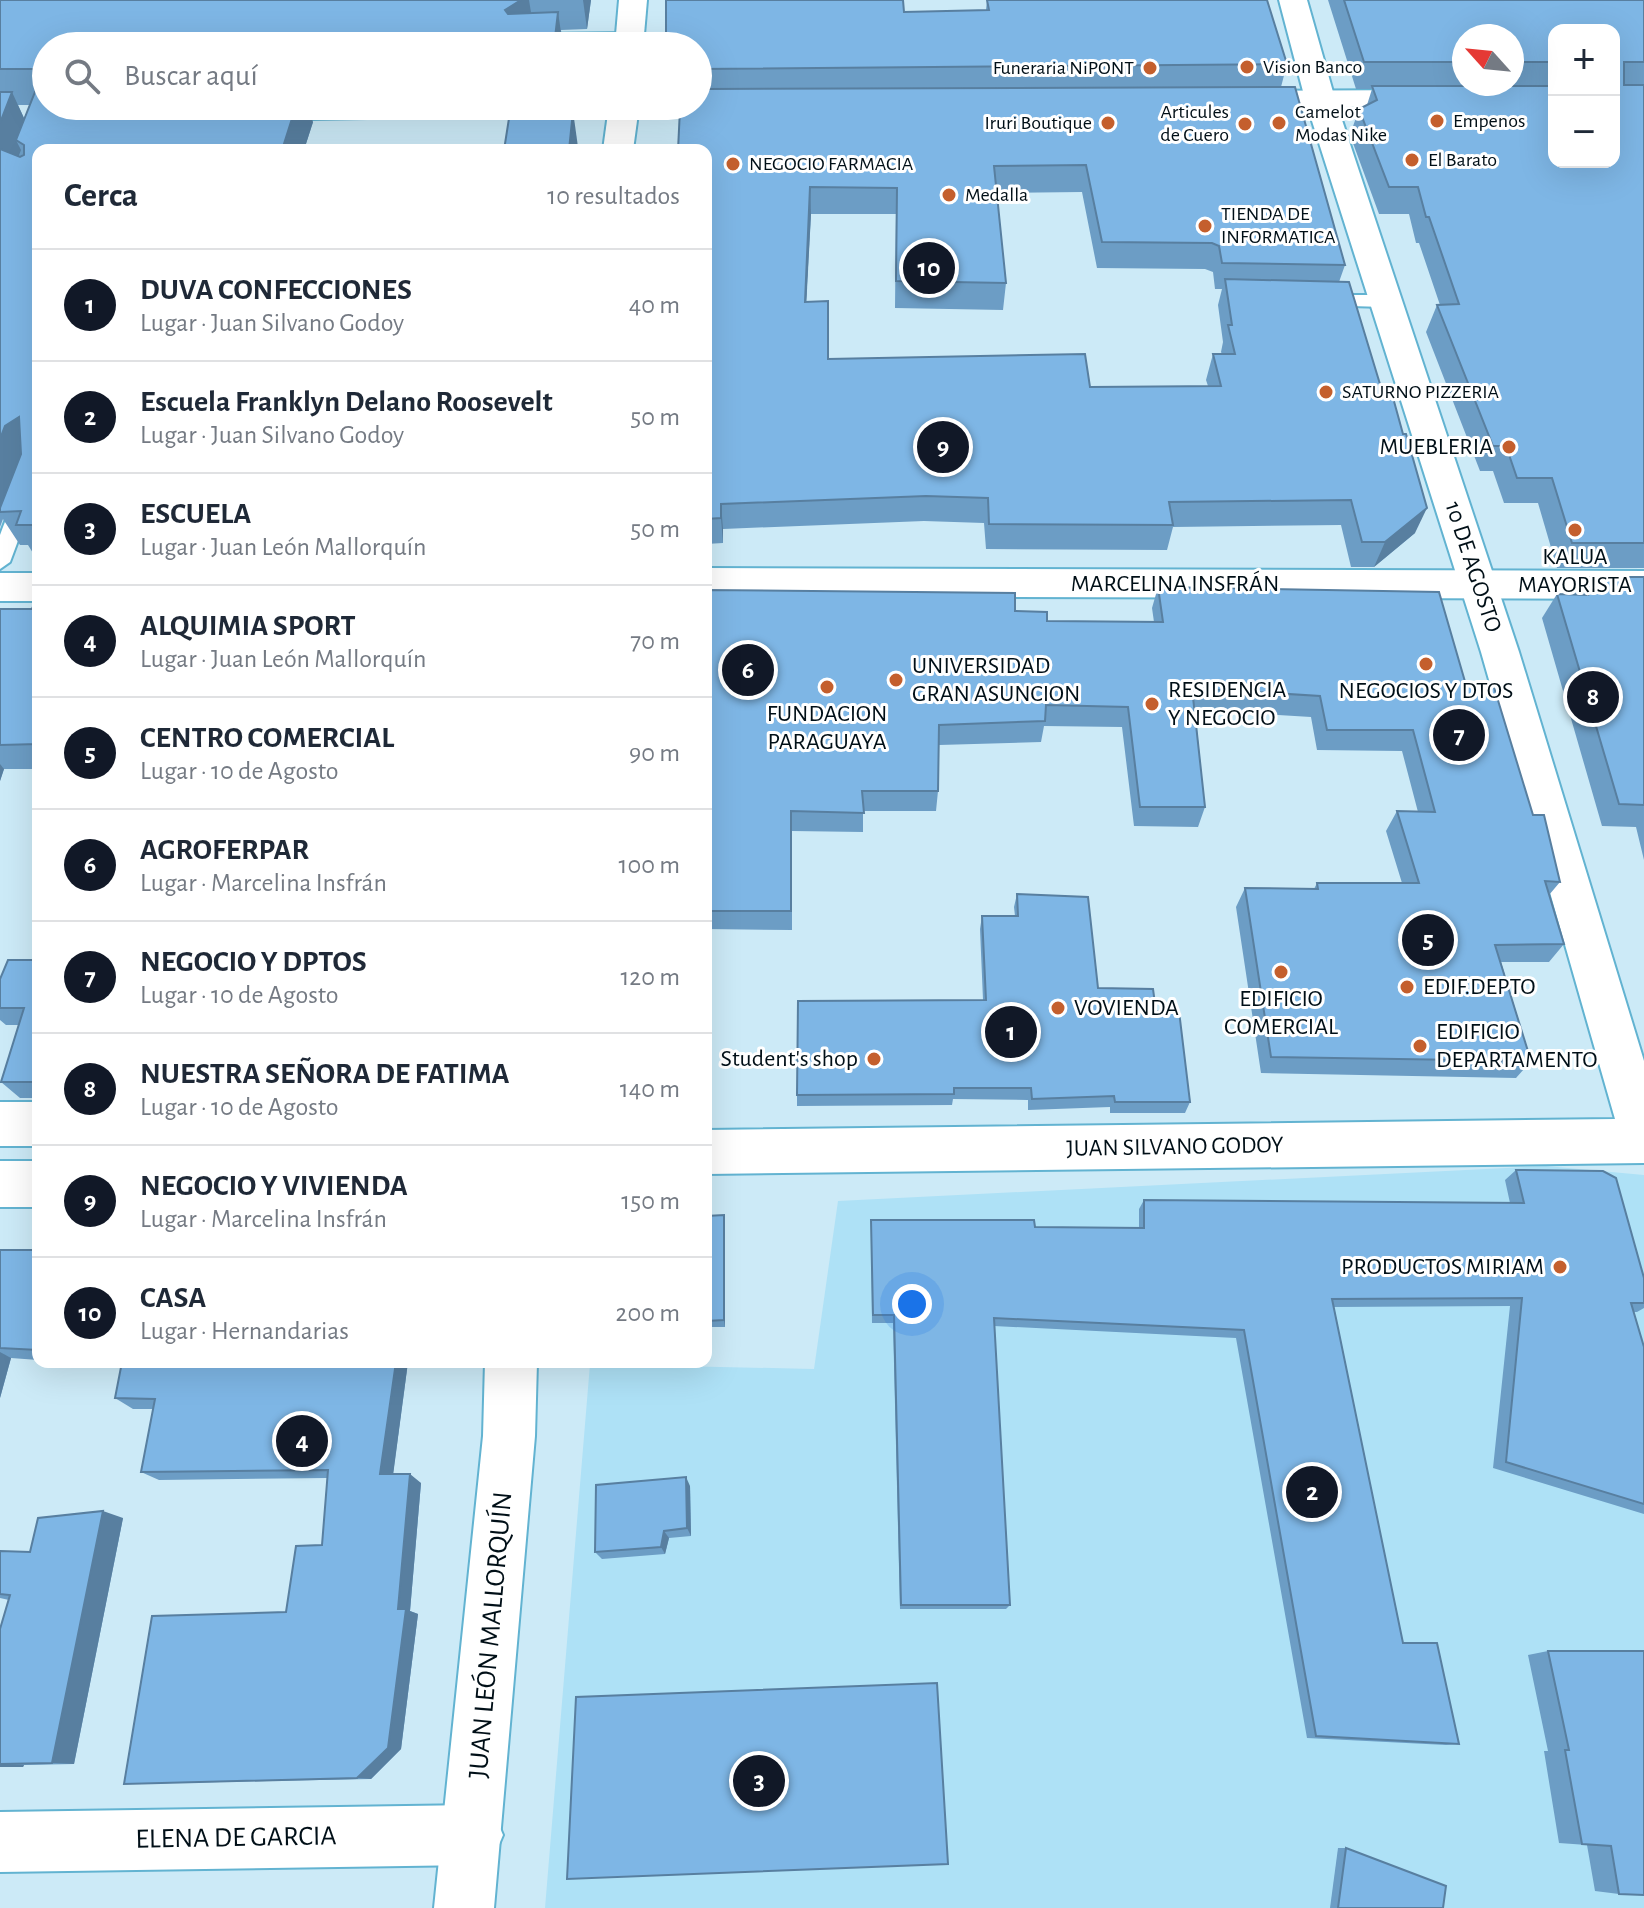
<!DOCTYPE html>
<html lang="es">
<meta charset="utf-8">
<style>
body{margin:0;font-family:"Alegreya Sans",sans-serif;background:#f2f2f3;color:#1f2937}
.controls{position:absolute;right:24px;top:24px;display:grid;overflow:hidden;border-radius:16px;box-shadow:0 8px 32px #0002}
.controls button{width:72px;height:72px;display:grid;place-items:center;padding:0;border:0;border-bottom:2px solid #e0e1e3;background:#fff;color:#1f2937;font:40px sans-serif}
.compass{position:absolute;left:1452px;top:24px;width:72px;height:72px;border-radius:50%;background:#fff;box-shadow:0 8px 32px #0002;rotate:297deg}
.you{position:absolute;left:912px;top:1304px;width:28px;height:28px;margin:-20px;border:6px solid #fff;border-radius:50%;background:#1a73e8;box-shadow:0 0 0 12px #1a73e833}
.badge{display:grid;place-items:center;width:52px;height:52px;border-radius:50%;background:#111827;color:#fff;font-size:26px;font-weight:700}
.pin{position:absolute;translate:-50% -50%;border:4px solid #fff;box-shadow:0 2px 8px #0006}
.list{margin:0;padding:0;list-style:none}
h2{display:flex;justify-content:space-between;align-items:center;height:104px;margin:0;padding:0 32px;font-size:34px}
h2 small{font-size:26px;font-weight:400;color:#747a83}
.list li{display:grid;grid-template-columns:52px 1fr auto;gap:24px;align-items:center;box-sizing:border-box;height:112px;padding:0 32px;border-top:2px solid #e0e1e3}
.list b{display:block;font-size:30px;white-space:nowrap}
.list p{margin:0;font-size:26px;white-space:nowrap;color:#747a83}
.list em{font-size:26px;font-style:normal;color:#747a83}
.icon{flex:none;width:44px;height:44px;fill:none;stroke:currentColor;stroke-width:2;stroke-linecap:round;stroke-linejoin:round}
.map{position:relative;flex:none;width:1644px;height:1908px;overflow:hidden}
.search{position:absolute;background:#fff;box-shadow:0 8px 32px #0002;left:32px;top:32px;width:680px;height:88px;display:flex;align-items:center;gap:20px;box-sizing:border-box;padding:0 28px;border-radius:44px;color:#747a83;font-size:30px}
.panel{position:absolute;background:#fff;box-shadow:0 8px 32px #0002;left:32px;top:144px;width:680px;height:1224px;border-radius:16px}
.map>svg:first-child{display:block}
.built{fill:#aee1f6}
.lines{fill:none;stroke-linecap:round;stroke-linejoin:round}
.service-casing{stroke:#62b3d1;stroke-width:4}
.minor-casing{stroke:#62b3d1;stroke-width:4}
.secondary-casing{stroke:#62b3d1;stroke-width:4}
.trunk-casing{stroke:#62b3d1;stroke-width:4}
.service{fill:#fff;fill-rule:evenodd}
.minor{fill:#fff;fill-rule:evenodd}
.secondary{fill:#fff;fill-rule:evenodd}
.trunk{fill:#fff;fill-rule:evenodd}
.wall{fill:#6c9dc5;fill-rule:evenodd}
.shaded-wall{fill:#587fa0}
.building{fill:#7eb6e5;stroke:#587fa0;stroke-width:2}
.poi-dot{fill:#c45f2d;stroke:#fff;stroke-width:3}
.labels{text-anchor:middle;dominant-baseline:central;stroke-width:6;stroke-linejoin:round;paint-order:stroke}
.far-poi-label{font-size:20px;fill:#000f17;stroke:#fff;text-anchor:start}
.poi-label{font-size:24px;fill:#000f17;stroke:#fff;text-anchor:start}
.street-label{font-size:24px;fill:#000f17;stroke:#fff}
.near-street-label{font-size:28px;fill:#000f17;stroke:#fff}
</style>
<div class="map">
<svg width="1644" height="1908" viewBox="0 0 1644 1908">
<rect width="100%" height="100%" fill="#cceaf7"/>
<!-- built -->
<polygon class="built" points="1546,1166 1644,1175 1644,1908 545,1908 590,1364 814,1369 838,1201"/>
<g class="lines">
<!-- service casing -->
<g class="service-casing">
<g id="service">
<polygon points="630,33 635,35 635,41 514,46 534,34"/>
<polygon points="1322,295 1384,295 1393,301 1384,307 1316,305 1313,301"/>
<polygon points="38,454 38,487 10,562 0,569 0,535 28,461"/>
</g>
</g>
<!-- minor casing -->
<g class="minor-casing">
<g id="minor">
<polygon points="1279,0 1307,0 1335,99 1519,652 1644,1061 1644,1163 706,1174 706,1130 1615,1119 1481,652 1305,99"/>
<rect x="0" y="1102" width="38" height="44"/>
<rect x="0" y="1161" width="38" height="46"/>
<polygon points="473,1805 494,1814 503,1835 494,1856 473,1865 0,1872 0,1812"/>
</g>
</g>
<!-- secondary casing -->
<g class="secondary-casing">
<g id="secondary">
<polygon points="1428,90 1438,93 1443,99 1438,105 1240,109 1230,106 1225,100 1230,94 1240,91"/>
<polygon points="706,568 1644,571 1644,599 706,596"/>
<polygon points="485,1362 537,1362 535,1436 494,1908 434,1908 483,1436"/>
</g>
</g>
<!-- trunk casing -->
<g class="trunk-casing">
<g id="trunk">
<polygon points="619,0 647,0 643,46 615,46"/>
<polygon points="241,106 548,106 543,112 533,115 252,120 242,117 237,111"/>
<polygon points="609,106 639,106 633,150 603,150"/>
<rect x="0" y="573" width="38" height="28"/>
</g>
</g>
<!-- service -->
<use href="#service" class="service"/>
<!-- minor -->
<use href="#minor" class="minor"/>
<!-- secondary -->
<use href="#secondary" class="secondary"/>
<!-- trunk -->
<use href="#trunk" class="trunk"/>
</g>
<!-- wall -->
<g class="wall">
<path d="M0,0H591L587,29L561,30L563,46H46V106L313,122L304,150H38V558H36L28,545H20L3,519L0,527ZM18,105H30L24,118Z"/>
<path d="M987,0L1287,64L1281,87L1345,265L1339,282L1415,533L1374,567H1351L1341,525L1173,527L1167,550L986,549L984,523L924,521L723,529V543L706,544V150L700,94H698V46L904,12L986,10ZM1082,192L1097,268L1205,269L1213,272L1215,289H1222L1218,305L1223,342L1221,352L1222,354H1213L1206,380L1208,386L1090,387L828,359L806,302L811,214H896L895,308L1003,310L1006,283L997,193Z"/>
<path d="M1328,0H1644V568H1557L1538,503H1504L1493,471H1480L1426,332L1437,305H1440L1419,243H1416L1409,214H1379L1350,135L1359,109L1367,105L1372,89H1356ZM1554,30L1614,162H1554ZM1464,36H1512V84H1464Z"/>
<polygon points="1582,577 1644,577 1644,860 1636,827 1602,826 1542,618 1557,594 1572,594"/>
<polygon points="1158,587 1466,685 1533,815 1560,882 1549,895 1564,944 1549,962 1501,962 1531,1061 1516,1078 1261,1073 1236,907 1245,888 1314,889 1317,883 1402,883 1386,831 1397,811 1418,812 1402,751 1317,750 1311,717 1195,710 1205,807 1198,827 1134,826 1122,727 1044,726 1041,742 939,745 938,791 936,811 863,811 863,832 792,831 792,930 706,929 706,590 1015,611 1047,621 1154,622 1152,608"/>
<polygon points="38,602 38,769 4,769 0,781 0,609 32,609"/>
<polygon points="1017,894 1098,988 1156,1011 1190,1102 1185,1113 1110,1113 1110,1107 1028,1110 1028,1100 953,1099 952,1105 797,1106 797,1095 983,1000 980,929 982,916 1015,916 1014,907"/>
<polygon points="38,960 38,1098 20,1098 1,1082 19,1025 6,1025 0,1020 0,979"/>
<polygon points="1516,1170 1644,1278 1644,1308 1637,1312 1634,1312 1644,1347 1644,1514 1493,1468 1510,1306 1334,1307 1403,1643 1459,1744 1446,1745 1307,1738 1236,1338 994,1326 1010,1605 1006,1609 900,1609 893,1323 872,1323 871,1220 1035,1227 1139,1228 1139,1209 1144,1200 1510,1203 1505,1180"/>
<polygon points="706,1216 725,1223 725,1327 706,1327"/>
<polygon points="0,1250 38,1250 38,1360 11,1358 0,1398"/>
<polygon points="63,1362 408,1362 393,1474 421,1483 410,1611 418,1614 401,1749 371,1779 124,1784 286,1612 322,1545 327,1478 159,1480 141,1472 153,1409 133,1409 115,1398 122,1366"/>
<polygon points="690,1486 691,1536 669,1538 665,1554 602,1559 595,1552"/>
<polygon points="123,1518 74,1764 24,1765 23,1767 0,1767 9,1600 0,1598 0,1551 30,1552"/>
<polygon points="1548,1651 1644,1651 1619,1894 1595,1891 1587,1845 1559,1843 1544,1751 1548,1751 1528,1655"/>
<polygon points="1338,1848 1346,1848 1443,1908 1330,1908"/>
</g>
<!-- shaded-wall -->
<g class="shaded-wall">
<polygon points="521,0 529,0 534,31 511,46 505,10"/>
<polygon points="583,0 591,0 587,29"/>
<polygon points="558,12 563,46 554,46"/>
<polygon points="12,92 28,127 16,140 21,150 9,181 0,163 0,123"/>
<polygon points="296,106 308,106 313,122 304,150 282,150"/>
<polygon points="573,111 578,147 578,150 569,150"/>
<polygon points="810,187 811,214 805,328 805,302"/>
<polygon points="19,417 38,450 0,512 0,439 5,426"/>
<polygon points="721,504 723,529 723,543 721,518"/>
<polygon points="1427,508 1415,533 1374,567 1385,542"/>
<polygon points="0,764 4,769 0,781"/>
<polygon points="724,1215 725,1223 725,1327 724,1320"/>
<polygon points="0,1352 11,1358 0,1398"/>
<polygon points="396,1362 408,1362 392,1483 380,1474"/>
<polygon points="410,1474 421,1483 410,1611 418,1614 401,1749 371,1779 357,1778 398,1609"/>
<polygon points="686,1477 690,1486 691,1536 687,1528"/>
<polygon points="103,1511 123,1518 74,1764 52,1763"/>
<polygon points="664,1531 669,1538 665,1554 661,1547"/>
<polygon points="0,1764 24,1765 23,1767 0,1767"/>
</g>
<!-- building -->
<g class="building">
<polygon points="0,0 521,0 505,10 508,14 558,12 554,46 46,46 46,69 0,69"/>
<polygon points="666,0 903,0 904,12 989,10 987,0 1267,0 1287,64 698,69 698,46 666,46"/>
<polygon points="1344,0 1644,0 1644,62 1624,62 1624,85 1644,85 1644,543 1572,543 1552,478 1517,478 1506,446 1493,446 1437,305 1459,304 1429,217 1426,217 1418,187 1389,187 1359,109 1377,100 1372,86 1554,86 1554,162 1614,162 1614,30 1554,30 1554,62 1512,62 1512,36 1464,36 1464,62 1364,62"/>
<polygon points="1295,87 1345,265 1222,263 1219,246 1212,243 1102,242 1086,165 994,166 1006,283 896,281 897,188 810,187 805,302 828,301 828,359 1085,354 1090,387 1221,386 1213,354 1235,354 1228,325 1232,325 1225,279 1349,282 1383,394 1392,394 1403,434 1406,434 1427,508 1385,542 1362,542 1351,500 1169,502 1173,525 989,524 988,498 926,496 721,504 721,518 706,519 706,150 678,150 680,109 684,106 698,106 698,95 706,89"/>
<polygon points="46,91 46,106 296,106 282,150 38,150 38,525 16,525 21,511 0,512 0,508 21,454 19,417 5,426 0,439 0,149 20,157 24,155 24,145 16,140 35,92"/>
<polygon points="0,92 12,92 0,123"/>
<polygon points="573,111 569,150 504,150 510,112"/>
<polygon points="1582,577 1644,577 1644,805 1619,804 1557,594 1588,595"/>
<polygon points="1158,587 1439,592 1466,685 1493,684 1533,815 1544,815 1560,882 1545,881 1564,944 1495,945 1531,1061 1271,1057 1245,888 1318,889 1317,883 1419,883 1397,811 1435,812 1413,730 1327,730 1320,696 1192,688 1205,807 1140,807 1128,707 1046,705 1045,721 939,725 938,791 862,791 864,813 791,811 791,911 706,911 706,590 1015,593 1015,611 1047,612 1047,621 1163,622"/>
<polygon points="35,602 38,602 38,744 0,745 0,609 32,609"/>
<polygon points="1017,894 1088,897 1098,988 1153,989 1156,1011 1179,1011 1190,1102 1115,1102 1114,1096 1032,1099 1031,1088 954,1088 954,1094 797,1095 798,1001 986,1000 982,916 1018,916"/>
<polygon points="8,960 38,960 38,1082 1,1082 24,1008 0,1008 0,979"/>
<polygon points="1516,1170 1603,1171 1616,1178 1644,1278 1644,1303 1631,1303 1644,1347 1644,1504 1506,1462 1522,1298 1332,1299 1403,1643 1437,1643 1459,1744 1316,1736 1244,1330 994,1318 1010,1605 901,1605 894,1315 873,1315 871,1220 1034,1220 1035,1227 1144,1228 1144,1200 1524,1203"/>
<polygon points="724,1215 724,1320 706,1321 706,1216"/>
<polygon points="0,1250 38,1250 38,1350 0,1348"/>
<polygon points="122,1362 396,1362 380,1474 410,1474 398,1609 406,1609 388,1748 357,1778 124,1784 152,1616 286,1612 296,1546 322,1545 328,1470 141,1472 155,1399 115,1398"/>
<polygon points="686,1477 687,1528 664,1531 661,1547 595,1552 596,1485"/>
<polygon points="103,1511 52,1763 0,1764 0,1765 0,1629 10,1595 0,1594 0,1551 30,1552 38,1518"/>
<polygon points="1548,1651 1644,1651 1644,1895 1619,1894 1611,1846 1582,1844 1565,1750 1569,1750"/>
<polygon points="937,1683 948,1864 567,1879 576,1697"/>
<polygon points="1346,1848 1446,1886 1443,1908 1338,1908"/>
</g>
<!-- markers -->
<g class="poi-dot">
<circle cx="1247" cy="67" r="8"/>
<circle cx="1150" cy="68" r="8"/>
<circle cx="1437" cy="121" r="8"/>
<circle cx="1108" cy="123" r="8"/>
<circle cx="1279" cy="123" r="8"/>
<circle cx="1245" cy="124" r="8"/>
<circle cx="1412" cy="160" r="8"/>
<circle cx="733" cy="164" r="8"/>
<circle cx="949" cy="195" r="8"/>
<circle cx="1205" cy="226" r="8"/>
<circle cx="1326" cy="392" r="8"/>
<circle cx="1509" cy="447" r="8"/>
<circle cx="1575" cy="530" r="8"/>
<circle cx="1426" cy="664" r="8"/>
<circle cx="896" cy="680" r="8"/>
<circle cx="827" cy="687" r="8"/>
<circle cx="1152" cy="704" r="8"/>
<circle cx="1281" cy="972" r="8"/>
<circle cx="1407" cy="987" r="8"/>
<circle cx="1058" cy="1008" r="8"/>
<circle cx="1420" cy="1046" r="8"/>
<circle cx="874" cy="1059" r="8"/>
<circle cx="1560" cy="1267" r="8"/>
</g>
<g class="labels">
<!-- far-poi labels -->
<g class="far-poi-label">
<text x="1263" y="67">Vision Banco</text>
<text x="1134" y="68" text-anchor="end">Funeraria NiPONT</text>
<text x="1229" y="112" text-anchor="end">Articules<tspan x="1229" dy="23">de Cuero</tspan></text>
<text x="1295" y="112">Camelot<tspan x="1295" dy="23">Modas Nike</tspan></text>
<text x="1453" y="121">Empenos</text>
<text x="1092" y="123" text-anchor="end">Iruri Boutique</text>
<text x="1428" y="160">El Barato</text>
<text x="749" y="164">NEGOCIO FARMACIA</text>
<text x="965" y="195">Medalla</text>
<text x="1221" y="214">TIENDA DE<tspan x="1221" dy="23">INFORMATICA</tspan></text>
<text x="1342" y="392">SATURNO PIZZERIA</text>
</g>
<!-- poi labels -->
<g class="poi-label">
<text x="1493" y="447" text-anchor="end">MUEBLERIA</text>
<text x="1575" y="557" text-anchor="middle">KALUA<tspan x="1575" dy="28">MAYORISTA</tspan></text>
<text x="912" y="666">UNIVERSIDAD<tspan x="912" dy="28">GRAN ASUNCION</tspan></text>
<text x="1168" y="690">RESIDENCIA<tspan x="1168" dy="28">Y NEGOCIO</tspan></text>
<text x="1426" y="691" text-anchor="middle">NEGOCIOS Y DTOS</text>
<text x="827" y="714" text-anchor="middle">FUNDACION<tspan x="827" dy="28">PARAGUAYA</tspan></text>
<text x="1423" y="987">EDIF.DEPTO</text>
<text x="1281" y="999" text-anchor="middle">EDIFICIO<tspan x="1281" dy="28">COMERCIAL</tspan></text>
<text x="1074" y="1008">VOVIENDA</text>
<text x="1436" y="1032">EDIFICIO<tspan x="1436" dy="28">DEPARTAMENTO</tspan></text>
<text x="858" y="1059" text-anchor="end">Student's shop</text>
<text x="1544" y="1267" text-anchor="end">PRODUCTOS MIRIAM</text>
</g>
<!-- street labels -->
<g class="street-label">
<text transform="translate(1473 567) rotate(72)">10 DE AGOSTO</text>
<text x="1175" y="584">MARCELINA INSFRÁN</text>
<text transform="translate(1175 1147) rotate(-1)">JUAN SILVANO GODOY</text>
</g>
<!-- near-street labels -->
<g class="near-street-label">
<text transform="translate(491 1635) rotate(-85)">JUAN LEÓN MALLORQUÍN</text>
<text transform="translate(236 1838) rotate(-1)">ELENA DE GARCIA</text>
</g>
</g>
</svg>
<div class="controls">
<button>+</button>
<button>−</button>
</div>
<svg class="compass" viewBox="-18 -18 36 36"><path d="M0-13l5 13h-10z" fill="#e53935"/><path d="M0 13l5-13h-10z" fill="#747a83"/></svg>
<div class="you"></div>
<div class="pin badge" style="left:1011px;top:1032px">1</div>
<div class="pin badge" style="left:1312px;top:1492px">2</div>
<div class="pin badge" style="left:759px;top:1781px">3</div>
<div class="pin badge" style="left:302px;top:1441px">4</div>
<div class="pin badge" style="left:1428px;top:940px">5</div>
<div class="pin badge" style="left:748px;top:670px">6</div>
<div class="pin badge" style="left:1459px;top:735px">7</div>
<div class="pin badge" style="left:1593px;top:697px">8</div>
<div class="pin badge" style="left:943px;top:447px">9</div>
<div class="pin badge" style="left:929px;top:268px">10</div>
<div class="search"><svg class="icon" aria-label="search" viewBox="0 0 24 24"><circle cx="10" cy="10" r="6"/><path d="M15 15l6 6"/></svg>Buscar aquí</div>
<section class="panel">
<h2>Cerca<small>10 resultados</small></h2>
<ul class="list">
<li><span class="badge">1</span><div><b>DUVA CONFECCIONES</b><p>Lugar · Juan Silvano Godoy</p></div><em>40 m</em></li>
<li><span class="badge">2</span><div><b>Escuela Franklyn Delano Roosevelt</b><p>Lugar · Juan Silvano Godoy</p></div><em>50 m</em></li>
<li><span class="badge">3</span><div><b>ESCUELA</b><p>Lugar · Juan León Mallorquín</p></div><em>50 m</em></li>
<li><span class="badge">4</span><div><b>ALQUIMIA SPORT</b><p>Lugar · Juan León Mallorquín</p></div><em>70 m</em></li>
<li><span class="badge">5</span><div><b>CENTRO COMERCIAL</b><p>Lugar · 10 de Agosto</p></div><em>90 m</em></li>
<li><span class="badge">6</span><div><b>AGROFERPAR</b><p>Lugar · Marcelina Insfrán</p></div><em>100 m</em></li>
<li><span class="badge">7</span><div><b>NEGOCIO Y DPTOS</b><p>Lugar · 10 de Agosto</p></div><em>120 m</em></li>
<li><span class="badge">8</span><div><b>NUESTRA SEÑORA DE FATIMA</b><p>Lugar · 10 de Agosto</p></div><em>140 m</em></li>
<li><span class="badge">9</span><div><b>NEGOCIO Y VIVIENDA</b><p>Lugar · Marcelina Insfrán</p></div><em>150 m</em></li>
<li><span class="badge">10</span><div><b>CASA</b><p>Lugar · Hernandarias</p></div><em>200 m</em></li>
</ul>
</section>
</div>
